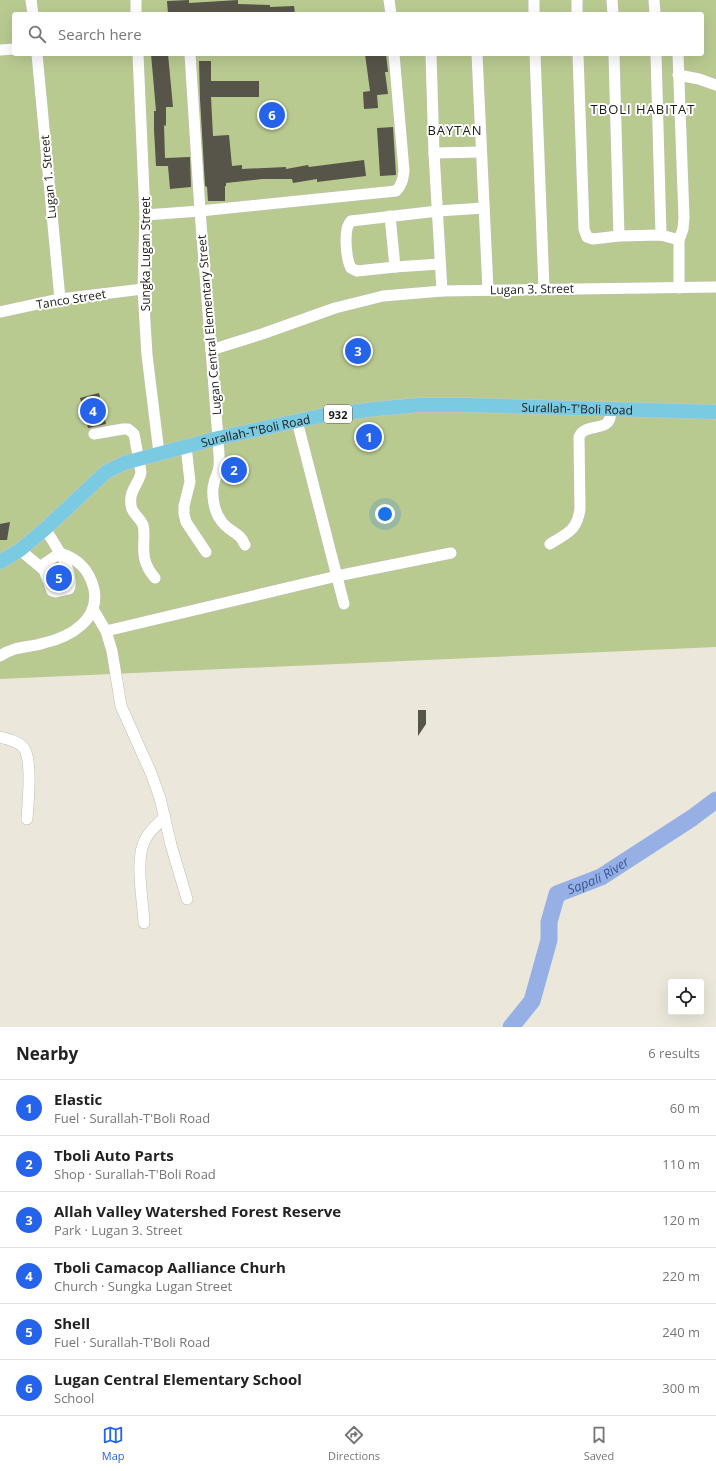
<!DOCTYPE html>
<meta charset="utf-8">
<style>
body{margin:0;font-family:"Open Sans",sans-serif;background:#f6f6f6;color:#222}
.controls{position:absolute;right:12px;bottom:12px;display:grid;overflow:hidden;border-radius:4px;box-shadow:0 4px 16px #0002}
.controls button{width:36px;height:36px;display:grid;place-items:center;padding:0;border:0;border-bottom:1px solid #e0e0e0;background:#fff;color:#222;font:20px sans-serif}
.you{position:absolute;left:385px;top:514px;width:14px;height:14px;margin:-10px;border:3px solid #fff;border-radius:50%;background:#1a73e8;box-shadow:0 0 0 6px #1a73e833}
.badge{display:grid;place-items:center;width:26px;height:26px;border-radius:50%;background:#2563eb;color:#fff;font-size:13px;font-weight:700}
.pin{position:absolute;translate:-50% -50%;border:2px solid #fff;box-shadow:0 1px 4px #0006}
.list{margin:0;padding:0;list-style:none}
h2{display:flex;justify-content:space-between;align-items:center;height:52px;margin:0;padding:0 16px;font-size:17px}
h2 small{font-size:13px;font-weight:400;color:#767676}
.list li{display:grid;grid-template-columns:26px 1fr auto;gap:12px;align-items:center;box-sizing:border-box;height:56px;padding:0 16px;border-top:1px solid #e0e0e0}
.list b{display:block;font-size:15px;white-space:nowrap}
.list p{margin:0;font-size:13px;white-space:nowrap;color:#767676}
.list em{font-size:13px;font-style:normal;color:#767676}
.icon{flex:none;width:22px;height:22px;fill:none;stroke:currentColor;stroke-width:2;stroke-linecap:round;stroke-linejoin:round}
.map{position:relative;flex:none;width:716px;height:1027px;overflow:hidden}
.search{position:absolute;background:#fff;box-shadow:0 4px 16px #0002;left:12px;right:12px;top:12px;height:44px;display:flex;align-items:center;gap:10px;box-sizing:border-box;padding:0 14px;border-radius:4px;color:#767676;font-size:15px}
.sheet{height:388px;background:#fff}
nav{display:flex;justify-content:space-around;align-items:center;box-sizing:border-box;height:56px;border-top:1px solid #e0e0e0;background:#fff;font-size:11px;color:#767676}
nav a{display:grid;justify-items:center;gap:2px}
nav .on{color:#2563eb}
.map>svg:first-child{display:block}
.green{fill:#b9ca91;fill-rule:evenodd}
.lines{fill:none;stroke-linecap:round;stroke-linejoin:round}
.river{stroke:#96b0e5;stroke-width:17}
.building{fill:#575449}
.minor-casing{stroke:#c1beb1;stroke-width:12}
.major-casing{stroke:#c8c8c7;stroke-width:15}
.minor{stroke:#fff;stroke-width:11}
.major{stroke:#7acae2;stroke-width:14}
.labels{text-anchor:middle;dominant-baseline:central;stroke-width:4;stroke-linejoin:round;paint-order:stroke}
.shield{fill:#fff;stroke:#5f5f5c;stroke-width:1}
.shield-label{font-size:11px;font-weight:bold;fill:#1b1a16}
.street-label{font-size:12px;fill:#1b1a16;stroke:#fff}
.neighbourhood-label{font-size:13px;letter-spacing:1px;fill:#1b1a16;stroke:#fff}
.water-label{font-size:13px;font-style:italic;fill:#375595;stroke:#fff}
</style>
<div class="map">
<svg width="716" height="1027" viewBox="0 0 716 1027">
<rect width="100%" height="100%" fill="#ebe8db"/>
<!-- green -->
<path class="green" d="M0,0H716V647L0,679ZM14,14H702V54H14Z"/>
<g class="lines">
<!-- river -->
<path class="river" id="s1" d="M511,1027L532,1001L549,940V922L557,894L601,877L692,818L716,800"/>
</g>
<!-- building -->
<g class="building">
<polygon points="189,0 189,3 238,0 238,4 270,5 270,7 294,6 295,14 168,14 167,1"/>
<polygon points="151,54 168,54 173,107 166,107 166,126 164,125 165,158 190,157 191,187 170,189 168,166 156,166 154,130 154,111 156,111"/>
<polygon points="365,54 386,54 388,72 385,72 388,94 377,95 378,108 364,109 363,92 370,91"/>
<polygon points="199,61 211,61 211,81 259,81 259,97 211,97 213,136 229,135 232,166 242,165 242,169 286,167 286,169 308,165 309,167 364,160 366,176 317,182 317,179 293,183 292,179 262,179 226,183 226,186 225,186 225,201 208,201 207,187 205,186 200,99"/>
<polygon points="393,127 396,175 380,176 377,128"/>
<polygon points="99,393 106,424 88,428 80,398"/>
<polygon points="10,522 7,540 0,540 0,524"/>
<polygon points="60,568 63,582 57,585 52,570"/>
<polygon points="418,710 426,710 426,724 418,736"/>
</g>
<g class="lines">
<!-- minor casing -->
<g class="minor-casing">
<g id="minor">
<polyline points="31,0 33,14"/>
<polyline points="136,0 136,14"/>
<polyline points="389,0 391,14"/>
<polyline points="534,0 534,14"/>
<polyline points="577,0 577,14"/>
<polyline points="612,0 613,14"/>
<polyline points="654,0 655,14"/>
<polyline points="0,50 14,49"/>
<polyline points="37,54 60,299"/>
<polyline points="138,54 145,215 143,289 147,355 159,453"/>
<path d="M190,54L200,211L218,438C218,447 220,457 219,466C219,472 215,477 214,483C211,493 214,511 220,519C227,532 240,531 245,545"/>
<polyline points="431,54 434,153 442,291"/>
<polyline points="477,54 488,290"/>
<polyline points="535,54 544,289"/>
<polyline points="578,54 584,229 587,237 593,239 619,236 661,235 679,240"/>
<polyline points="614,54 619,236"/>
<polyline points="656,54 661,235"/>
<polyline points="678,54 684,218 683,229 679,240 679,288"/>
<polyline points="678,75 699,79 716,85"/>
<polyline points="434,153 481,152"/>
<path d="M145,215L200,211L396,191C402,185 403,179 404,171L394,54"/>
<polyline points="390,216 395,267 440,264"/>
<path d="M395,267L357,271L351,268C346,259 343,228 351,221L438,211L484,208"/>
<polyline points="0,312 60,299 143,289"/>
<polyline points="211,350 262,334 335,308 383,296 442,291 716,287"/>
<polyline points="297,421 344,604"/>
<path d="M94,434L123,429H128L134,434L141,472C140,481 132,488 131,497C129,514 138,514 143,525C144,528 144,534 144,537C143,554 143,564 155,578"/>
<polyline points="186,446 190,482 184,506 184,514 186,522 206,552"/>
<path d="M550,544C567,533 577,531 580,509L579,437C584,423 606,432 610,418C611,415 611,412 611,409"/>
<path d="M20,550L44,570L52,591L56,592L69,589C76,574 53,541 45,529"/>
<polyline points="41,566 60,553"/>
<polyline points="93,609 106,631 112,651 121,706 151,773 160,798 171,845 187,899"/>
<polyline points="106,631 337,576 451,553"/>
<path d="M0,656C14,646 28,648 44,643C70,637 100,620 94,589C89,569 78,559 60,553"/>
<path d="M0,737C8,739 17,741 23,747C33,758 28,803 27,819"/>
<path d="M144,923C143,900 134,857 146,838C151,829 158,824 165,817"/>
</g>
</g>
<!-- major casing -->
<g class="major-casing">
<g id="major">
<path id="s2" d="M0,562L20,550L45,529L106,472L124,463L218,438L297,421L321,416L375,409L419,405H468L716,412"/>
</g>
</g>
<!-- minor -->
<use href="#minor" class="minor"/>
<!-- major -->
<use href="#major" class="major"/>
</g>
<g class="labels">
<!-- shield labels -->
<rect class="shield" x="324" y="405" width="28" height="18" rx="3"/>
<g class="shield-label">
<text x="338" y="414">932</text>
</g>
<!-- street labels -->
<g class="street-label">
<text transform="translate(48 177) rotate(-95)">Lugan 1. Street</text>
<text transform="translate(145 254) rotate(-90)">Sungka Lugan Street</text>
<text transform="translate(532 289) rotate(-1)">Lugan 3. Street</text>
<text transform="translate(71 299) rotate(-9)">Tanco Street</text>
<text transform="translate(209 325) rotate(-95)">Lugan Central Elementary Street</text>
<text stroke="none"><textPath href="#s2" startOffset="619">Surallah-T'Boli Road</textPath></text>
<text stroke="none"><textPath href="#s2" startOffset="295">Surallah-T'Boli Road</textPath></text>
</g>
<!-- neighbourhood labels -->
<g class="neighbourhood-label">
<text x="643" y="109">TBOLI HABITAT</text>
<text x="455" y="130">BAYTAN</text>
</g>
<!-- water labels -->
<g class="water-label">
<text stroke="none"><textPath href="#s1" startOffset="189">Sapali River</textPath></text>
</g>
</g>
</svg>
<div class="controls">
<button><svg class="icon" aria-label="locate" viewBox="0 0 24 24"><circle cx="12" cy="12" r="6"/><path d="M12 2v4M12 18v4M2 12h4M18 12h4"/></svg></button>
</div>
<div class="you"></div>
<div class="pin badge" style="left:369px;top:437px">1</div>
<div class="pin badge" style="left:234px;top:470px">2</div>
<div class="pin badge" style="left:358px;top:351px">3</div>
<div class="pin badge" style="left:93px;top:411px">4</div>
<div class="pin badge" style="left:59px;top:578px">5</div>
<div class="pin badge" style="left:272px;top:115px">6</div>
<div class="search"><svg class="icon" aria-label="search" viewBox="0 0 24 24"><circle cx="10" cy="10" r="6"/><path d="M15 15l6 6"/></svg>Search here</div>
</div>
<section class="sheet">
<h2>Nearby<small>6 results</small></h2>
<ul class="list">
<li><span class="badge">1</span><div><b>Elastic</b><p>Fuel · Surallah-T'Boli Road</p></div><em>60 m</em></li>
<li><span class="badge">2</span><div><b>Tboli Auto Parts</b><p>Shop · Surallah-T'Boli Road</p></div><em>110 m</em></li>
<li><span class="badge">3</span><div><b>Allah Valley Watershed Forest Reserve</b><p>Park · Lugan 3. Street</p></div><em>120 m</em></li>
<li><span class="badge">4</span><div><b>Tboli Camacop Aalliance Churh</b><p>Church · Sungka Lugan Street</p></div><em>220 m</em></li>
<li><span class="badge">5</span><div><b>Shell</b><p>Fuel · Surallah-T'Boli Road</p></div><em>240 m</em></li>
<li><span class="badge">6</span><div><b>Lugan Central Elementary School</b><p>School</p></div><em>300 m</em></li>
</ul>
</section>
<nav>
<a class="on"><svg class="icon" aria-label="map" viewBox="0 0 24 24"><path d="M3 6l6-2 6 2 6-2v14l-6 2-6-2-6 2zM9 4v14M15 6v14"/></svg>Map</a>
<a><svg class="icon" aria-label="directions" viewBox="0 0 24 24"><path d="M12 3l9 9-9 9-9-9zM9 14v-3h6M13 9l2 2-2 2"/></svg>Directions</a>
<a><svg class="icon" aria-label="saved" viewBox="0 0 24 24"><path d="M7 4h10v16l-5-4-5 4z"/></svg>Saved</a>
</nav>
